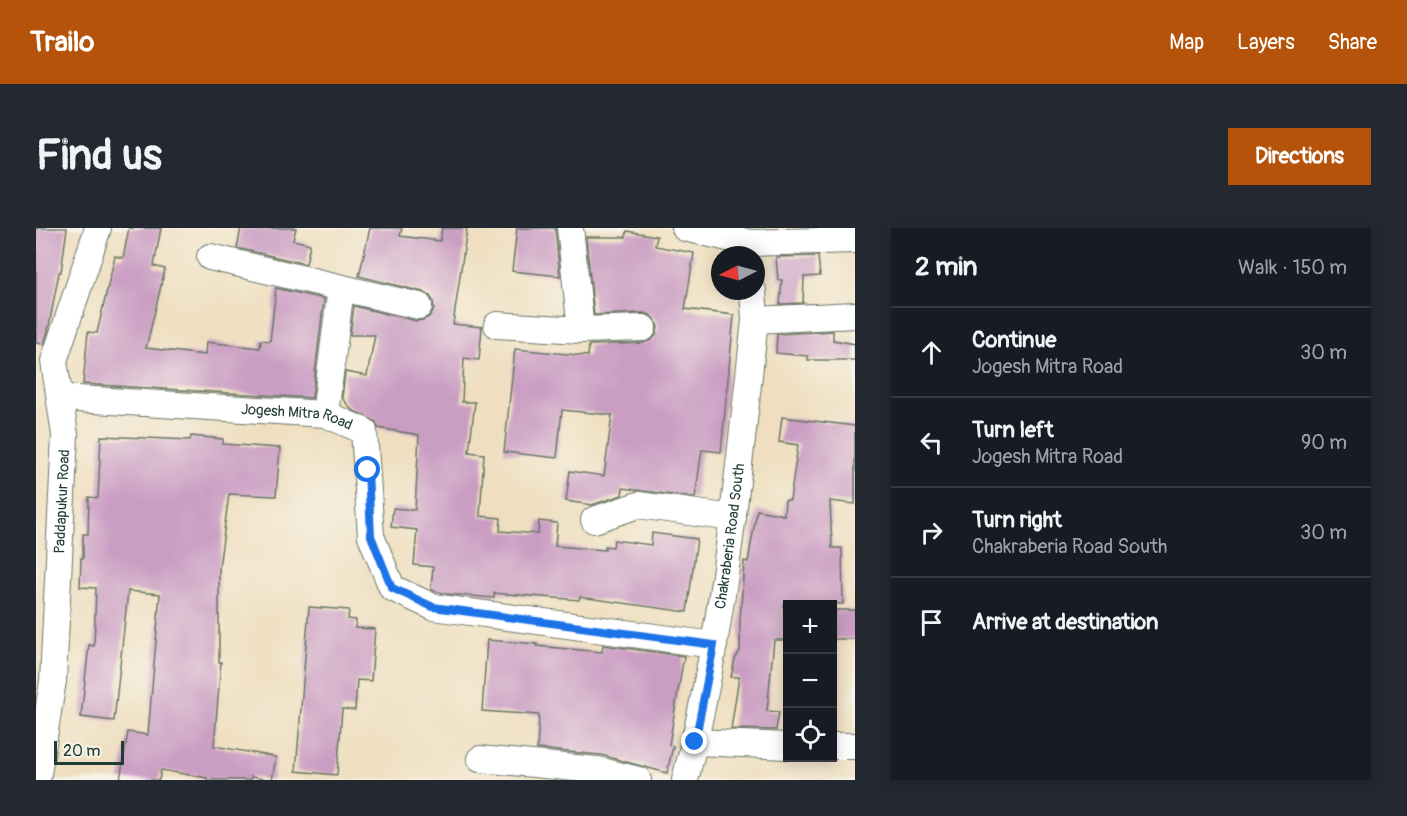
<!DOCTYPE html>
<meta charset="utf-8">
<style>
body{margin:0;font-family:Pangolin,sans-serif;background:#242831;color:#f1f3f6}
.controls{position:absolute;right:18px;bottom:18px;display:grid;overflow:hidden;border-radius:0px;box-shadow:0 3px 15px #0003}
.controls button{width:54px;height:54px;display:grid;place-items:center;padding:0;border:0;border-bottom:2px solid #363941;background:#171b24;color:#f1f3f6;font:30px sans-serif}
.compass{position:absolute;left:675px;top:18px;width:54px;height:54px;border-radius:50%;background:#171b24;box-shadow:0 3px 15px #0003;rotate:264deg}
.scale{position:absolute;left:18px;bottom:15px;width:70px;box-sizing:border-box;padding-left:6px;border:3px solid #1f3d34;border-top:0;font-size:16px;line-height:21px;white-space:nowrap;color:#1f3d34;-webkit-text-stroke:4px #f7f3e8;paint-order:stroke}
.stop{position:absolute;width:18px;height:18px;margin:-14px;border:4px solid #1a73e8;border-radius:50%;background:#fff}
.stop.end{background:#1a73e8;border-color:#fff;box-shadow:0 2px 6px #0008}
.list{margin:0;padding:0;list-style:none}
h2{display:flex;justify-content:space-between;align-items:center;height:78px;margin:0;padding:0 24px;font-size:26px}
h2 small{font-size:20px;font-weight:400;color:#9ea1a6}
.list li{display:grid;grid-template-columns:39px 1fr auto;gap:18px;align-items:center;box-sizing:border-box;height:90px;padding:0 24px;border-top:2px solid #363941}
.list b{display:block;font-size:22px;white-space:nowrap}
.list p{margin:0;font-size:20px;white-space:nowrap;color:#9ea1a6}
.list em{font-size:20px;font-style:normal;color:#9ea1a6}
.icon{flex:none;width:33px;height:33px;fill:none;stroke:currentColor;stroke-width:2;stroke-linecap:round;stroke-linejoin:round}
.map{position:relative;flex:none;width:819px;height:552px;overflow:hidden;border-radius:0px}
header{display:flex;align-items:center;gap:36px;box-sizing:border-box;height:84px;padding:0 30px;background:#b45309;color:#fff}
header strong{font-size:28px}
nav{display:flex;gap:33px;margin-inline-start:auto;font-size:21px}
.intro{display:flex;align-items:center;justify-content:space-between;box-sizing:border-box;height:144px;padding:0 36px}
h1{margin:0;font-size:42px}
.button{padding:15px 27px;border-radius:0px;background:#b45309;color:#fff;font-size:21px;font-weight:700}
main{display:flex;gap:36px;padding:0 36px}
aside{flex:1;background:#171b24;border-radius:0px;box-shadow:0 3px 15px #0003}
.map>svg:first-child{display:block}
.building{fill:#ca9dc3}
.lines{fill:none;stroke-linecap:round;stroke-linejoin:round}
.minor-casing{stroke:#687665;stroke-width:28}
.minor{stroke:#fff;stroke-width:26}
.route{stroke:#1a73e8;stroke-width:8}
.labels{text-anchor:middle;dominant-baseline:central;stroke-width:4.5;stroke-linejoin:round;paint-order:stroke}
.street-label{font-size:15px;fill:#1f3d34;stroke:#f7f3e8}
</style>
<header>
<strong>Trailo</strong>
<nav><a>Map</a><a>Layers</a><a>Share</a></nav>
</header>
<div class="intro"><h1>Find us</h1><a class="button">Directions</a></div>
<main>
<div class="map">
<svg width="819" height="552" viewBox="0 0 819 552">
<rect width="100%" height="100%" fill="#f7f3e8"/>
<filter id="ink" filterUnits="userSpaceOnUse"><feTurbulence type="fractalNoise" baseFrequency=".0167" numOctaves="2"/><feDisplacementMap in="SourceGraphic" scale="12" xChannelSelector="R" yChannelSelector="G"/><feConvolveMatrix kernelMatrix="1 2 1 2 8 2 1 2 1" color-interpolation-filters="sRGB"/></filter>
<filter id="wash" filterUnits="userSpaceOnUse"><feTurbulence type="fractalNoise" baseFrequency=".008" numOctaves="4" result="noise"/><feDisplacementMap in="SourceGraphic" scale="24" xChannelSelector="R" yChannelSelector="G"/><feGaussianBlur stdDeviation="1.35" result="paint"/><feColorMatrix in="noise" values="0 0 0 0 0 0 0 0 0 0 0 0 0 0 0 0 0 1.4 0 .05"/><feComposite in="paint" operator="in"/></filter>
<g filter="url(#wash)">
<rect width="100%" height="100%" fill="#efdfc0"/>
<g id="blocks">
<!-- building -->
<g class="building">
<polygon points="0,0 31,0 25,44 23,44 12,103 8,116 0,115"/>
<polygon points="93,0 125,0 118,38 129,41 110,120 169,127 170,114 224,120 225,112 234,113 240,60 288,71 276,170 47,156 52,104 61,105 79,28 87,30"/>
<polygon points="205,0 260,0 257,12 274,16 270,36 201,20"/>
<polygon points="334,0 366,0 364,8 404,13 406,0 431,0 417,96 446,99 443,132 428,130 426,174 439,174 433,224 448,226 444,288 465,290 464,303 502,306 503,293 521,295 519,318 569,322 569,318 577,319 578,312 615,317 616,305 661,311 651,384 544,369 543,372 458,365 458,370 411,366 395,362 397,339 378,337 381,302 355,299 357,280 379,282 383,207 342,200 340,194 316,182 306,170 309,144 331,148 339,107 314,107 318,78 380,93 387,92 393,89 398,81 397,73 394,68 387,64 323,48"/>
<polygon points="481,0 519,0 524,48 476,43"/>
<polygon points="591,3 621,8 619,18 658,25 649,81 698,87 685,224 666,222 659,270 587,260 586,267 556,277 530,273 534,243 568,248 576,187 526,182 521,230 468,224 479,121 552,128 553,117 607,115 615,112 620,107 622,99 619,92 614,87 607,85 558,87 550,9 590,9"/>
<polygon points="782,28 784,48 768,49 767,75 744,76 746,52 742,52 740,29"/>
<polygon points="797,103 797,112 819,116 819,132 772,132 772,128 740,125 741,106"/>
<polygon points="746,189 819,198 819,276 794,273 796,320 806,320 807,376 748,376 749,412 738,412 731,483 743,484 740,502 695,501 703,449 695,449 699,431 704,423 704,394 708,333 712,334 721,282 748,287 749,272 754,272 762,217 743,214"/>
<polygon points="65,208 154,212 155,208 187,211 187,216 244,220 240,268 193,266 183,340 183,434 185,434 178,518 240,529 236,552 215,549 215,552 171,552 171,550 125,542 123,552 84,552 92,504 112,507 124,366 92,363 78,493 45,489 53,417 58,418 60,360 44,359 45,330 47,330 47,306 52,306 53,269 62,270"/>
<polygon points="273,379 313,382 312,391 320,392 319,400 339,401 335,453 321,452 319,482 306,481 301,547 260,543"/>
<rect x="796" y="382" width="23" height="29"/>
<polygon points="451,412 501,416 501,418 566,424 567,417 648,428 633,517 637,518 631,545 565,527 501,521 503,487 446,483"/>
</g>
</g>
</g>
<g filter="url(#ink)">
<use href="#blocks" fill-opacity="0" stroke="#687665" stroke-width="1.5"/>
<g class="lines">
<!-- minor casing -->
<g class="minor-casing">
<g id="minor">
<polyline points="534,0 545,102"/>
<polyline points="649,0 714,15 819,12"/>
<polyline points="174,29 383,78"/>
<polyline points="719,92 819,87"/>
<polyline points="461,97 545,102 607,100"/>
<path id="s1" d="M25,170L289,186L328,203L335,308L356,360L397,379L678,417"/>
<polyline points="289,186 305,60"/>
<polyline points="558,292 602,277 697,290"/>
<polyline points="659,514 752,518"/>
<polyline points="796,518 819,518"/>
<polyline points="444,531 561,542 602,552"/>
<path id="s2" d="M1,552L17,453L29,207L18,133L62,0"/>
<path id="s3" d="M649,552C688,401 702,247 719,92L717,63"/>
</g>
</g>
<!-- minor -->
<use href="#minor" class="minor"/>
</g>
</g>
<g class="lines" filter="url(#ink)">
<!-- route -->
<polyline class="route" points="332,242 335,308 356,360 397,379 678,417 659,514"/>
</g>
<g class="labels">
<!-- street labels -->
<g class="street-label">
<text stroke="none"><textPath href="#s1" startOffset="237">Jogesh Mitra Road</textPath></text>
<text stroke="none"><textPath href="#s2" startOffset="280">Paddapukur Road</textPath></text>
<text stroke="none"><textPath href="#s3" startOffset="248">Chakraberia Road South</textPath></text>
</g>
</g>
</svg>
<div class="controls">
<button>+</button>
<button>−</button>
<button><svg class="icon" aria-label="locate" viewBox="0 0 24 24"><circle cx="12" cy="12" r="6"/><path d="M12 2v4M12 18v4M2 12h4M18 12h4"/></svg></button>
</div>
<svg class="compass" viewBox="-18 -18 36 36"><path d="M0-13l5 13h-10z" fill="#e53935"/><path d="M0 13l5-13h-10z" fill="#9ea1a6"/></svg>
<div class="scale">20 m</div>
<div class="stop" style="left:332px;top:242px"></div>
<div class="stop end" style="left:659px;top:514px"></div>
</div>
<aside>
<h2>2 min<small>Walk · 150 m</small></h2>
<ul class="list">
<li><svg class="icon" aria-label="ahead" viewBox="0 0 24 24"><path d="M12 20V5M6 11l6-6 6 6"/></svg><div><b>Continue</b><p>Jogesh Mitra Road</p></div><em>30 m</em></li>
<li><svg class="icon" aria-label="left" viewBox="0 0 24 24"><path d="M17 20v-9H6M10 6l-5 5 5 5"/></svg><div><b>Turn left</b><p>Jogesh Mitra Road</p></div><em>90 m</em></li>
<li><svg class="icon" aria-label="right" viewBox="0 0 24 24"><path d="M7 20v-9h11M14 6l5 5-5 5"/></svg><div><b>Turn right</b><p>Chakraberia Road South</p></div><em>30 m</em></li>
<li><svg class="icon" aria-label="arrive" viewBox="0 0 24 24"><path d="M6 21V4h12l-3 4 3 4H6"/></svg><div><b>Arrive at destination</b></div></li>
</ul>
</aside>
</main>
